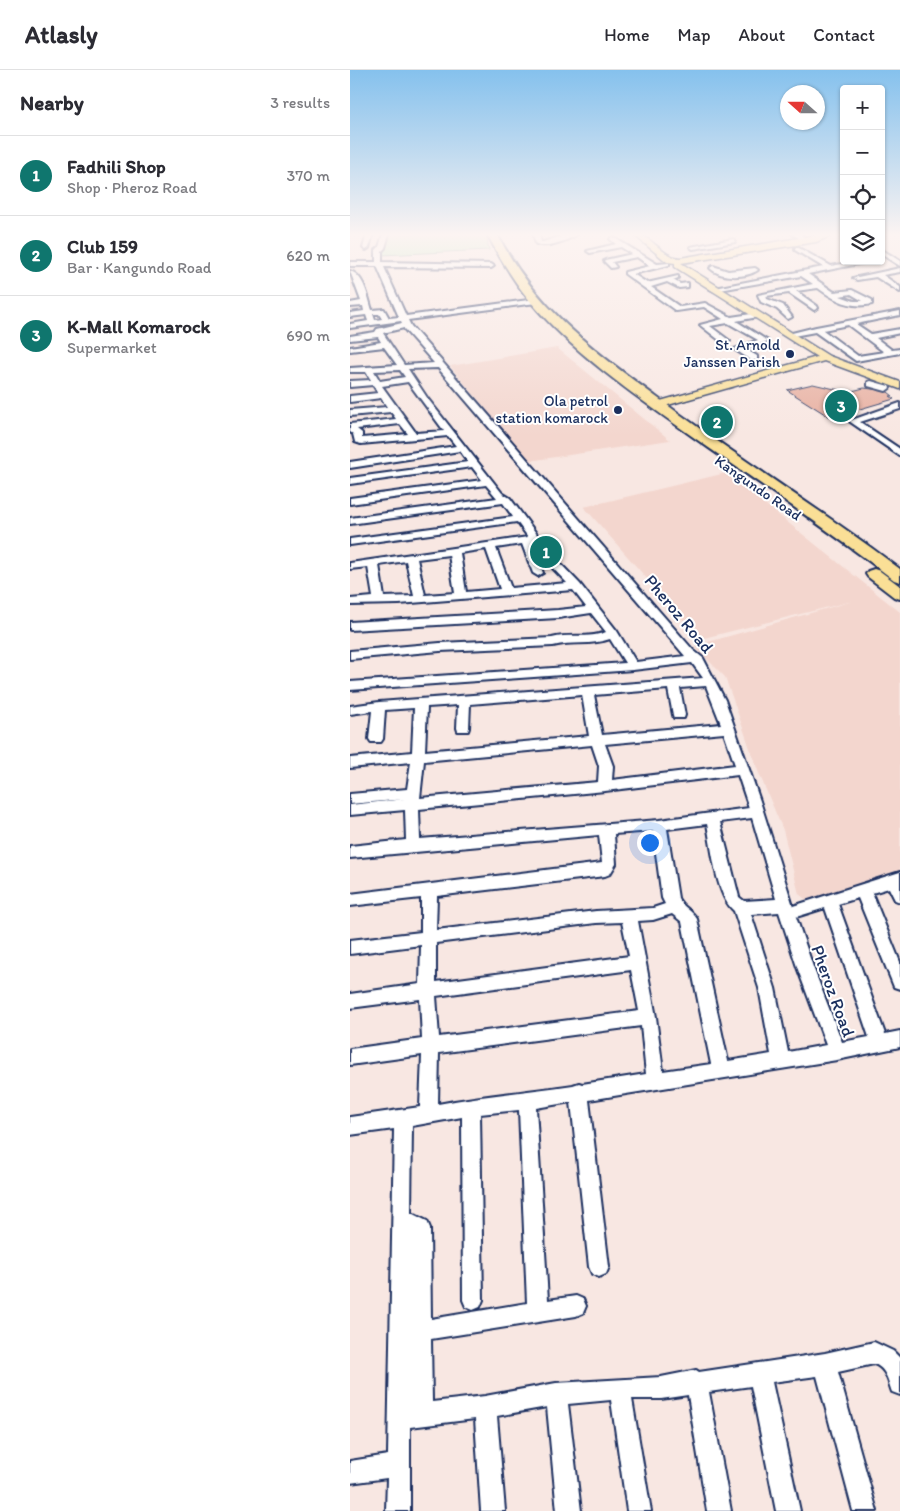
<!DOCTYPE html>
<meta charset="utf-8">
<style>
body{margin:0;font-family:Itim,sans-serif;background:#f7f7f7;color:#2b2b33}
.controls{position:absolute;right:15px;top:15px;display:grid;overflow:hidden;border-radius:5px;box-shadow:0 1px 4px #0004}
.controls button{width:45px;height:45px;display:grid;place-items:center;padding:0;border:0;border-bottom:1px solid #e1e1e2;background:#fff;color:#2b2b33;font:25px sans-serif}
.compass{position:absolute;left:430px;top:15px;width:45px;height:45px;border-radius:50%;background:#fff;box-shadow:0 1px 4px #0004;rotate:291deg}
.you{position:absolute;left:299px;top:772px;width:18px;height:18px;margin:-12px;border:4px solid #fff;border-radius:50%;background:#1a73e8;box-shadow:0 0 0 8px #1a73e833}
.badge{display:grid;place-items:center;width:32px;height:32px;border-radius:50%;background:#0f766e;color:#fff;font-size:16px;font-weight:700}
.pin{position:absolute;translate:-50% -50%;border:2px solid #fff;box-shadow:0 1px 5px #0006}
.list{margin:0;padding:0;list-style:none}
h2{display:flex;justify-content:space-between;align-items:center;height:65px;margin:0;padding:0 20px;font-size:21px}
h2 small{font-size:16px;font-weight:400;color:#7c7c81}
.list li{display:grid;grid-template-columns:32px 1fr auto;gap:15px;align-items:center;box-sizing:border-box;height:80px;padding:0 20px;border-top:1px solid #e1e1e2}
.list b{display:block;font-size:19px;white-space:nowrap}
.list p{margin:0;font-size:16px;white-space:nowrap;color:#7c7c81}
.list em{font-size:16px;font-style:normal;color:#7c7c81}
.icon{flex:none;width:28px;height:28px;fill:none;stroke:currentColor;stroke-width:2;stroke-linecap:round;stroke-linejoin:round}
.map{position:relative;flex:none;width:550px;height:1441px;overflow:hidden}
header{display:flex;align-items:center;gap:30px;box-sizing:border-box;height:70px;padding:0 25px;background:#fff;border-bottom:1px solid #e1e1e2}
header strong{font-size:24px}
nav{display:flex;gap:28px;margin-inline-start:auto;font-size:18px}
main{display:flex}
aside{flex:1;background:#fff}
.map>svg:first-child{display:block}
.built{fill:#f3d6ce}
.green{fill:#abeeb8;stroke:#638e8b}
.building{fill:#e7afa0;stroke:#1b2f5e}
.lines{fill:none;stroke-linecap:round;stroke-linejoin:round}
.minor-casing{stroke:#1b2f5e;stroke-width:4}
.major-casing{stroke:#1b2f5e;stroke-width:3}
.highway-casing{stroke:#1b2f5e;stroke-width:4}
.minor{fill:#fff;fill-rule:evenodd}
.major{fill:#fadf96;fill-rule:evenodd}
.highway{fill:#fadf96;fill-rule:evenodd}
.poi-dot{fill:#1b2f5e;stroke:#fff;stroke-width:2}
.labels{text-anchor:middle;dominant-baseline:central;stroke-width:4;stroke-linejoin:round;paint-order:stroke}
.far-poi-label{font-size:15px;fill:#1b2f5e;stroke:#fff;text-anchor:end}
.far-street-label{font-size:15px;fill:#1b2f5e;stroke:#fff}
.street-label{font-size:18px;fill:#1b2f5e;stroke:#fff}
</style>
<header>
<strong>Atlasly</strong>
<nav><a>Home</a><a>Map</a><a>About</a><a>Contact</a></nav>
</header>
<main>
<aside>
<h2>Nearby<small>3 results</small></h2>
<ul class="list">
<li><span class="badge">1</span><div><b>Fadhili Shop</b><p>Shop · Pheroz Road</p></div><em>370 m</em></li>
<li><span class="badge">2</span><div><b>Club 159</b><p>Bar · Kangundo Road</p></div><em>620 m</em></li>
<li><span class="badge">3</span><div><b>K-Mall Komarock</b><p>Supermarket</p></div><em>690 m</em></li>
</ul>
</aside>
<div class="map">
<svg width="550" height="1441" viewBox="0 0 550 1441">
<rect width="100%" height="100%" fill="#f8e7e2"/>
<filter id="ink" filterUnits="userSpaceOnUse"><feTurbulence type="fractalNoise" baseFrequency=".02" numOctaves="2"/><feDisplacementMap in="SourceGraphic" scale="10" xChannelSelector="R" yChannelSelector="G"/><feConvolveMatrix kernelMatrix="1 2 1 2 8 2 1 2 1" color-interpolation-filters="sRGB"/></filter>
<g filter="url(#ink)">
<!-- built -->
<g class="built">
<polygon points="207,278 320,370 179,391 100,296"/>
<polygon points="376,403 550,542 550,802 460,833 449,824 433,760 408,701 375,607 344,576 503,531 350,569 234,437"/>
</g>
<!-- green -->
<polygon class="green" points="37,164 136,164 139,180 32,185"/>
<!-- building -->
<polygon class="building" points="463,314 498,322 514,318 522,319 538,322 543,326 540,326 544,329 486,346 478,346 437,320"/>
<g class="lines">
<!-- minor casing -->
<g class="minor-casing">
<g id="minor">
<polygon points="17,164 23,164 19,178 16,180 13,178"/>
<path d="M33,164H39L35,178L32,181V192L141,194L144,196L141,198L34,197L56,246L186,229L190,231L186,233L58,250L61,256L343,580L353,588L375,630L410,731L443,836L550,802V832L545,830L539,818L522,823L550,892V919L544,917L542,912L508,828L488,834L535,964L550,961V977L487,990L239,1030L259,1197L256,1204L249,1207L242,1204L239,1197L221,1032L186,1038L198,1230L226,1226L233,1229L236,1236L233,1243L226,1246L81,1269L82,1332L135,1326L206,1313L311,1307L346,1300L349,1302L475,1283L524,1272L543,1281L550,1288V1325L542,1322C538,1311 536,1298 524,1294L488,1302L527,1441H503L467,1306L422,1312L450,1441H426L401,1316L359,1322L381,1441H357L338,1325L311,1329H282L301,1441H277L261,1330L218,1334L231,1441H207L197,1337L147,1346L155,1441H131L125,1349L60,1357V1441H36L37,1408L0,1413V1391L38,1385L44,1059L0,1065V1047L70,1037L72,985L0,995V979L72,969L70,929L0,938V924L70,914L71,875L0,884V870L71,862V828L0,836V824L252,793L249,765L0,788V776L56,770L55,740L0,745V735L56,729L0,734V724L57,719L61,692L0,698V688L62,682L64,638L35,640L33,669L31,672H21L19,669L22,641L0,644V636L29,632L353,608L342,593L283,600L0,620V612L275,593L260,569C241,576 222,571 203,576L90,581L0,589V581L90,573L202,568C220,563 238,569 256,562L241,543L208,548L0,560V552L208,540L236,537L223,520L49,534L0,535V529L23,527L18,497L0,499V493L178,467L167,452L0,475V469L163,447L153,433L0,454V448L147,428L136,415L0,434V428L132,410L122,397L0,414V408L118,392L110,381L0,398V392L106,376L98,366L11,374L5,372L3,364L0,362V354L46,349L41,342L0,346V340L37,337L31,328L0,332V326L28,323L23,315L0,317V311L21,310L16,302H0V298L47,295L34,277L0,281V277L31,272L28,267L0,270V266L25,262L27,259L52,253L51,251L0,258V254L18,251L16,245L0,247V243L14,241L13,236L0,237V233L11,231L0,201C14,205 18,227 22,240L34,239L39,248L49,247L27,196H0V192H26V180L29,177ZM23,244H29L32,249L25,250ZM54,258V259L84,293L54,295L33,263ZM88,298L335,586L286,592L267,561L230,514L203,486L160,428L152,423L78,329L58,299ZM50,300L55,307L30,311L24,301ZM58,312L94,361L66,363L32,316ZM50,354L58,364L12,368V363L7,359ZM182,473L195,490L217,513L161,518L146,478L172,474L183,503L188,506L193,503ZM136,479L150,519L116,522L110,483ZM99,485L105,523L75,525L67,489ZM56,491L64,526L34,527L29,495ZM356,616L371,654L252,665L244,625L318,619L323,645L324,648H334L335,645L330,618ZM232,625L239,666L75,681L77,637L108,635L107,658L108,661H118L119,658L120,634ZM374,663L385,695L262,710L263,696L255,674ZM242,675L249,696L248,712L70,728L74,691ZM388,705L399,738L309,750L70,769L69,739L255,721ZM402,748L426,829L394,831L389,827L387,819L370,752ZM357,754C362,778 366,826 384,841L409,918L421,984L378,991L347,849C342,840 332,837 328,828L317,759ZM303,761L312,828L315,834L303,838L246,841L86,860L87,826L255,806L260,804L266,794L264,764ZM475,838L519,967L492,972L463,897L446,847ZM429,842L447,897L476,975L438,982L425,918L401,844ZM322,844L332,852L361,994L313,1001L306,947L288,851L303,850ZM272,852L279,886L86,912V873L246,853ZM281,900L289,941L89,967L86,926ZM291,956L296,1004L232,1014L229,1013L223,1015C178,1022 133,1025 88,1034L89,983ZM169,1040L177,1233L81,1249L80,1158L77,1151L61,1143L62,1056L112,1047L113,1230L116,1237L123,1240L130,1237L133,1230L130,1044Z"/>
<path d="M183,164H189L191,172H193L218,164H228C216,171 199,178 186,174Z"/>
<polygon points="442,164 451,164 454,167 451,169"/>
<polygon points="263,167 307,194 319,193 319,195 283,204 297,213 328,206 328,208 323,210 330,214 338,213 338,217 329,218 317,212 301,217 330,237 355,233 381,247 408,243 408,247 386,251 418,271 395,279 407,286 407,290 401,290 384,279 408,270 378,253 360,256 380,271 373,273 350,255 373,249 354,237 326,241 275,204 275,202 300,196 287,187 262,192 266,197 261,198 254,191 255,190 282,184 271,177 240,183 237,181 266,174 260,169"/>
<polygon points="383,169 385,170 385,172 343,179 340,177"/>
<path d="M447,177L481,196L508,191H524L458,204L484,222L502,220L522,230V234C501,239 484,230 468,218L446,221L467,236L468,238L464,240L439,223L416,226L417,229L433,235L442,247L438,249L427,239L411,232L408,225L463,214L451,206L364,221L360,219L473,197L445,180V178ZM501,224L513,231H504L490,226Z"/>
<polygon points="531,179 550,191 550,196 531,184"/>
<path d="M363,196L378,201L405,198L408,200C396,208 371,209 360,198Z"/>
<polygon points="550,198 550,202 533,205 550,217 550,222 526,207 507,210 503,208"/>
<path d="M550,241V245L506,254L521,264L550,259V263L526,268L542,280L550,279V283L506,291L465,262L438,267L434,265L466,257ZM498,255L534,282L508,286L473,260Z"/>
<polygon points="521,311 539,316 540,318 536,321 518,316 518,312"/>
<polygon points="550,333 550,339 510,352 550,379 550,386 499,351"/>
</g>
</g>
<!-- major casing -->
<g class="major-casing">
<path id="major" d="M283,164C302,164 311,187 330,188L472,164H485L466,172L331,193L479,286L550,312V319L474,291L311,337H303L301,335L303,333L467,287L325,197V193L317,192Z"/>
</g>
<!-- highway casing -->
<g class="highway-casing">
<g id="highway">
<path d="M137,164H147C186,238 239,277 305,326C376,379 451,427 523,479L550,499V512L544,510C484,464 421,421 359,378C301,337 225,286 180,231C163,210 150,188 137,164Z"/>
<polygon points="524,499 530,501 550,516 550,529 544,527 518,507 516,504 518,501"/>
</g>
</g>
<!-- minor -->
<use href="#minor" class="minor"/>
<!-- major -->
<use href="#major" class="major"/>
<!-- highway -->
<use href="#highway" class="highway"/>
</g>
</g>
<!-- sky -->
<linearGradient id="sky" x2="0" y2="1"><stop stop-color="#85c1ed"/><stop offset="0.45" stop-color="#fcf4f2"/><stop offset="1" stop-color="#fcf4f2" stop-opacity="0"/></linearGradient>
<rect width="550" height="366" fill="url(#sky)"/>
<!-- markers -->
<g class="poi-dot">
<circle cx="440" cy="284" r="5"/>
<circle cx="268" cy="340" r="5"/>
</g>
<g class="labels">
<!-- far-poi labels -->
<g class="far-poi-label">
<text x="430" y="275">St. Arnold<tspan x="430" dy="17">Janssen Parish</tspan></text>
<text x="258" y="331">Ola petrol<tspan x="258" dy="17">station komarock</tspan></text>
</g>
<!-- far-street labels -->
<g class="far-street-label">
<text transform="translate(408 418) rotate(35)">Kangundo Road</text>
</g>
<!-- street labels -->
<g class="street-label">
<text transform="translate(329 544) rotate(50)">Pheroz Road</text>
<text transform="translate(483 921) rotate(70)">Pheroz Road</text>
</g>
</g>
</svg>
<div class="controls">
<button>+</button>
<button>−</button>
<button><svg class="icon" aria-label="locate" viewBox="0 0 24 24"><circle cx="12" cy="12" r="6"/><path d="M12 2v4M12 18v4M2 12h4M18 12h4"/></svg></button>
<button><svg class="icon" aria-label="layers" viewBox="0 0 24 24"><path d="M12 4l9 5-9 5-9-5zM3 14l9 5 9-5"/></svg></button>
</div>
<svg class="compass" viewBox="-18 -18 36 36"><path d="M0-13l5 13h-10z" fill="#e53935"/><path d="M0 13l5-13h-10z" fill="#7c7c81"/></svg>
<div class="you"></div>
<div class="pin badge" style="left:196px;top:482px">1</div>
<div class="pin badge" style="left:367px;top:352px">2</div>
<div class="pin badge" style="left:491px;top:336px">3</div>
</div>
</main>
